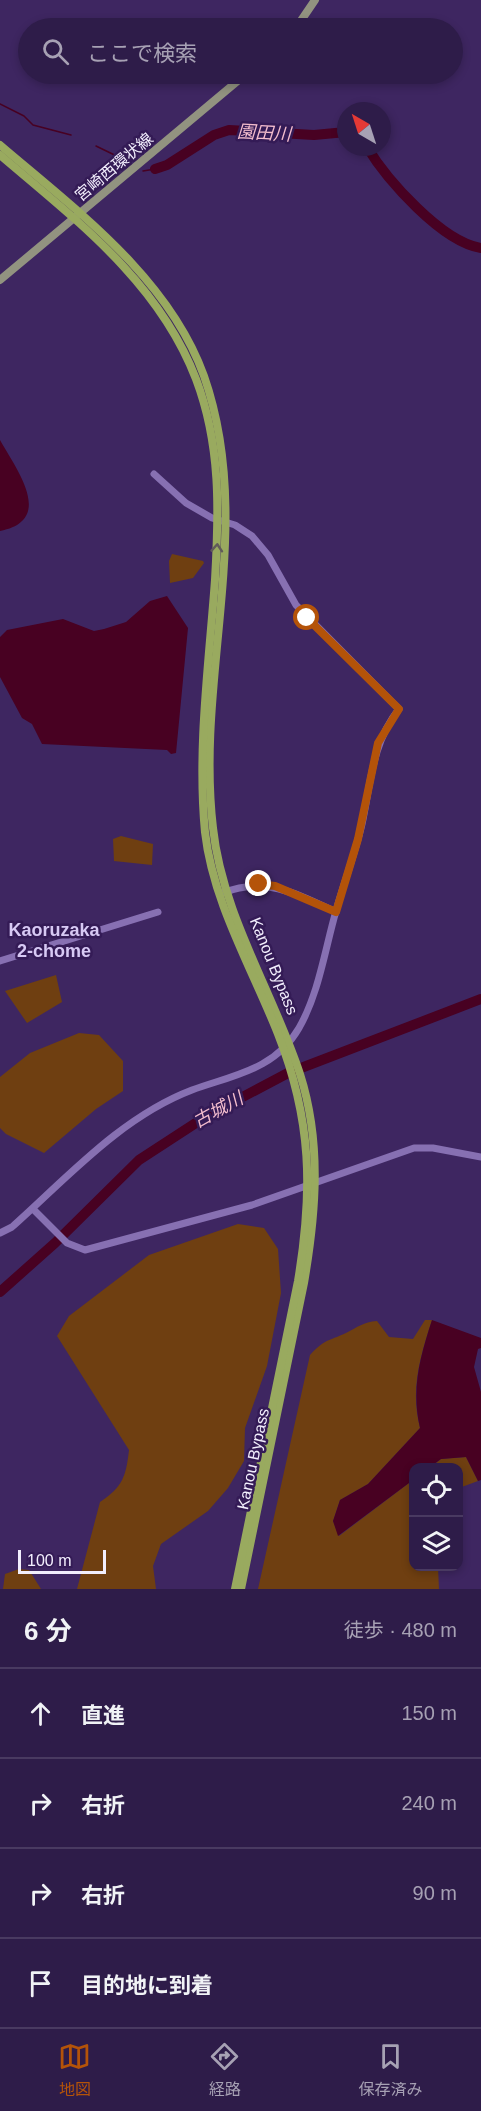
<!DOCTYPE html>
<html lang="ja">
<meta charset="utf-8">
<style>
body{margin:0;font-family:Helvetica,"Noto Sans JP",sans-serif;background:#3a2953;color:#f1f3f6}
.controls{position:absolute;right:18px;bottom:18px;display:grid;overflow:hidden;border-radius:12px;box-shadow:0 3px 9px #0003}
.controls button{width:54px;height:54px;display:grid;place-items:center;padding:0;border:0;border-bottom:2px solid #493a61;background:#2e1c49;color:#f1f3f6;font:30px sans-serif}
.compass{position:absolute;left:337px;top:102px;width:54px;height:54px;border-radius:50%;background:#2e1c49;box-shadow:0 3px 9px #0003;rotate:321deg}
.scale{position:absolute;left:18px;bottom:15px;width:88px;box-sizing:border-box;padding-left:6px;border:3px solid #f2eefd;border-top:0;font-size:16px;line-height:21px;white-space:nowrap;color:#f2eefd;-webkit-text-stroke:4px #341b56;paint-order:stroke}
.stop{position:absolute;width:18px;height:18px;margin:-14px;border:4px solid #b45309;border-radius:50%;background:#fff}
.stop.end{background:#b45309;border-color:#fff;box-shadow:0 2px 6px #0008}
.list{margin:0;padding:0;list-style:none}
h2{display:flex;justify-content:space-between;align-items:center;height:78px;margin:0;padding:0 24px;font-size:26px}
h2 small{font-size:20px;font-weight:400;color:#a7a1b4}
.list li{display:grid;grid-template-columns:39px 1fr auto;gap:18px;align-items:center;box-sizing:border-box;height:90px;padding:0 24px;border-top:2px solid #493a61}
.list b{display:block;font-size:22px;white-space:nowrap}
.list em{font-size:20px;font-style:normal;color:#a7a1b4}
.icon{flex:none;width:33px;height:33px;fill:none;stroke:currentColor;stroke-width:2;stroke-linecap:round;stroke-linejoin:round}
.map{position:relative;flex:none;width:481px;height:1589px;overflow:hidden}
.search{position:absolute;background:#2e1c49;box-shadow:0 3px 9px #0003;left:18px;right:18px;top:18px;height:66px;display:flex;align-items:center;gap:15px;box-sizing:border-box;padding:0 21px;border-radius:33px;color:#a7a1b4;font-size:22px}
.sheet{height:438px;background:#2e1c49}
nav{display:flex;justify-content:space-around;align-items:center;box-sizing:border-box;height:84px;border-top:2px solid #493a61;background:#2e1c49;font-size:16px;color:#a7a1b4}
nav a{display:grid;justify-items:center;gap:3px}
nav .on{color:#b45309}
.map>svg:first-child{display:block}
.green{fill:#6f3f11}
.water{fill:#480122}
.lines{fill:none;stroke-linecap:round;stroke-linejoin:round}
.stream{stroke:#480122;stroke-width:1.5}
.river{stroke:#480122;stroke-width:10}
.secondary{stroke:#8770b2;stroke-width:7}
.primary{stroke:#929380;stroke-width:8}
.highway{stroke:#99aa5f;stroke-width:8}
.oneway{stroke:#615b5a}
.route{stroke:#b45309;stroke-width:8}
.labels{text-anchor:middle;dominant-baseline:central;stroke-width:5;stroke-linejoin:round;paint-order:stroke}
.street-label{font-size:16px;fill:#f2eefd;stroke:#341b56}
.water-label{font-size:18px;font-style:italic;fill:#f3bdcd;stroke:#341b56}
.neighbourhood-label{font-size:18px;font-weight:bold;fill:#d7c9f4;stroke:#341b56}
</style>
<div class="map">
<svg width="481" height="1589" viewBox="0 0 481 1589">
<rect width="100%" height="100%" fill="#3e2661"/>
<!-- green -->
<g class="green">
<polygon points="172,554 203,561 204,563 193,578 170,583 169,561"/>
<polygon points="121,836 153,844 152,865 114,861 113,839"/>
<polygon points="56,975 62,1002 27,1023 5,991"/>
<polygon points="79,1033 99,1035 123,1061 123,1091 96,1109 44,1153 6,1134 0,1128 0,1077 30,1053"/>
<path d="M238,1224L264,1228L278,1249L281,1293L267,1366L245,1428L244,1461L228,1488L208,1511L161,1544L153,1566L156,1589H77L100,1502C123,1487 126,1476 129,1450L57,1336L69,1316L149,1255Z"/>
<path d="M425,1320H432C420,1357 410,1390 420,1428L368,1484L340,1500L333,1521L339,1536L413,1480L414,1566L438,1567L439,1589H258L310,1355C326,1338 327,1342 346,1333C358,1327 363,1322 377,1321L389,1337L413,1339Z"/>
<polygon points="466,1457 478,1481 459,1488 458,1468 430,1468 441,1459"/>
<polygon points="19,1569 29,1570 41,1589 3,1589 5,1574"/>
</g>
<!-- water -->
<g class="water">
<path d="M0,440C16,469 56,520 0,531Z"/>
<polygon points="167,596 188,628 176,753 171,754 167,750 42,744 32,724 22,718 0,677 0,637 7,630 63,619 94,631 104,629 126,622 150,601"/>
<path d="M432,1320L481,1338V1348L478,1349L474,1367L481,1392V1480L478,1481L466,1457L441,1459L430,1467L414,1468L413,1480L338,1536L333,1521L340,1500L368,1484L420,1428C411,1389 420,1357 432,1320Z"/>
</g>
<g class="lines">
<!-- stream -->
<g class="stream">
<polyline points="0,104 24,116 33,125 71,135"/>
<polyline points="96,146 129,162"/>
<polyline points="143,171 155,169"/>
</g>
<!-- river -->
<g class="river">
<path d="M367,147C387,180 442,242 481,248"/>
<polyline points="155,169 167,165 214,135 229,130 314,135 346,132"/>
<polyline points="0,1292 55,1243 139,1160 205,1117 288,1073 481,999"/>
</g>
<!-- secondary -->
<g class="secondary">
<path d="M223,893C264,876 298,894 336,912"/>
<polyline points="0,961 158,912"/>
<polyline points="33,1209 67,1243 85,1250 252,1205 414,1148 433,1148 481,1157"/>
<path d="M0,1233L12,1227C67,1178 121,1117 192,1090C233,1075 275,1070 299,1028C319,993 325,949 336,911C344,882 355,854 362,824C371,782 372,743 399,709L296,605L268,555L252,536L235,525L212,518L186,503L154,474"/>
</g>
<!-- primary -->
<g class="primary">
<polyline points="296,28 315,0"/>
<polyline points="0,280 246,74"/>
</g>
<!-- highway -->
<g class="highway">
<path d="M0,145C76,210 169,278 204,376C256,525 195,676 213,828C222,914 273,992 300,1074C322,1143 316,1213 304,1283L241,1589"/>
<path d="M0,155C76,220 159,282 196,379C221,445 219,511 215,580C209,663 197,749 205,832C213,903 252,968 278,1034C312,1120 313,1191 298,1281L235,1589"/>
</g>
</g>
<!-- one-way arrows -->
<defs><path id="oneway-chevron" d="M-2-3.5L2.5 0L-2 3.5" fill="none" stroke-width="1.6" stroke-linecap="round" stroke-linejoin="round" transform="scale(1.5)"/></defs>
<use class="oneway" href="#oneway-chevron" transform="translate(217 548) rotate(-86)"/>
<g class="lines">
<!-- route -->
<polyline class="route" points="259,884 275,886 336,912 358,839 378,743 399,709 307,618"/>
</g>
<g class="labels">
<!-- street labels -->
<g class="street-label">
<text transform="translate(114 167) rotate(-40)">宮崎西環状線</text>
<text transform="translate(274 966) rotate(68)">Kanou Bypass</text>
<text transform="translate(253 1459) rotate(-78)">Kanou Bypass</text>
</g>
<!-- water labels -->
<g class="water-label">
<text transform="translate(264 133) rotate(3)">園田川</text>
<text transform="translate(218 1110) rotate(-29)">古城川</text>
</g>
<!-- neighbourhood labels -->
<g class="neighbourhood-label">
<text x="54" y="930">Kaoruzaka<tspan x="54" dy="21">2-chome</tspan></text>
</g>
</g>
</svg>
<div class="controls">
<button><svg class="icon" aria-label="locate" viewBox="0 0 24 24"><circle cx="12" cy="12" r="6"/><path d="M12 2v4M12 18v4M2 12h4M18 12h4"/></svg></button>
<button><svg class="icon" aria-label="layers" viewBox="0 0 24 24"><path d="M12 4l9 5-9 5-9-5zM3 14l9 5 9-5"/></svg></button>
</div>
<svg class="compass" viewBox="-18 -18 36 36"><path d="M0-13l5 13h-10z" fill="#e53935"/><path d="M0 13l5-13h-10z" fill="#a7a1b4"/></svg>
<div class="scale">100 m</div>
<div class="stop" style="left:307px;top:618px"></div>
<div class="stop end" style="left:259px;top:884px"></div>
<div class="search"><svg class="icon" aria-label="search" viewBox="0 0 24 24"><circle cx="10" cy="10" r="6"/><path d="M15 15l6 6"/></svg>ここで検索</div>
</div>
<section class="sheet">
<h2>6 分<small>徒歩 · 480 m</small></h2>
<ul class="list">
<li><svg class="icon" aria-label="ahead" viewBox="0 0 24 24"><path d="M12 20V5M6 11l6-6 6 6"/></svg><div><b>直進</b></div><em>150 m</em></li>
<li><svg class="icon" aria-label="right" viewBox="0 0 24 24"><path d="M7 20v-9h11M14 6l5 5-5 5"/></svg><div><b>右折</b></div><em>240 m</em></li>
<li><svg class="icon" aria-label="right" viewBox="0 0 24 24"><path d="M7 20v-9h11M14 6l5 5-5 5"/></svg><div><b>右折</b></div><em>90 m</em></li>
<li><svg class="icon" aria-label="arrive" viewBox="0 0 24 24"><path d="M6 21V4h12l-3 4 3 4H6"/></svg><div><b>目的地に到着</b></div></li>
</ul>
</section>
<nav>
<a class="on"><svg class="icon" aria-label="map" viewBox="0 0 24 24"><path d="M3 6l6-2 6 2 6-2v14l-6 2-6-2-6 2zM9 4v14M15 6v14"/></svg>地図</a>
<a><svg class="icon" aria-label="directions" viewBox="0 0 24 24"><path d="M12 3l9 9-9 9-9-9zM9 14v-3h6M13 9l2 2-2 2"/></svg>経路</a>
<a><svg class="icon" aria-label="saved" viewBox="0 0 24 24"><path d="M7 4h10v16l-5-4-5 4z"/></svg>保存済み</a>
</nav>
